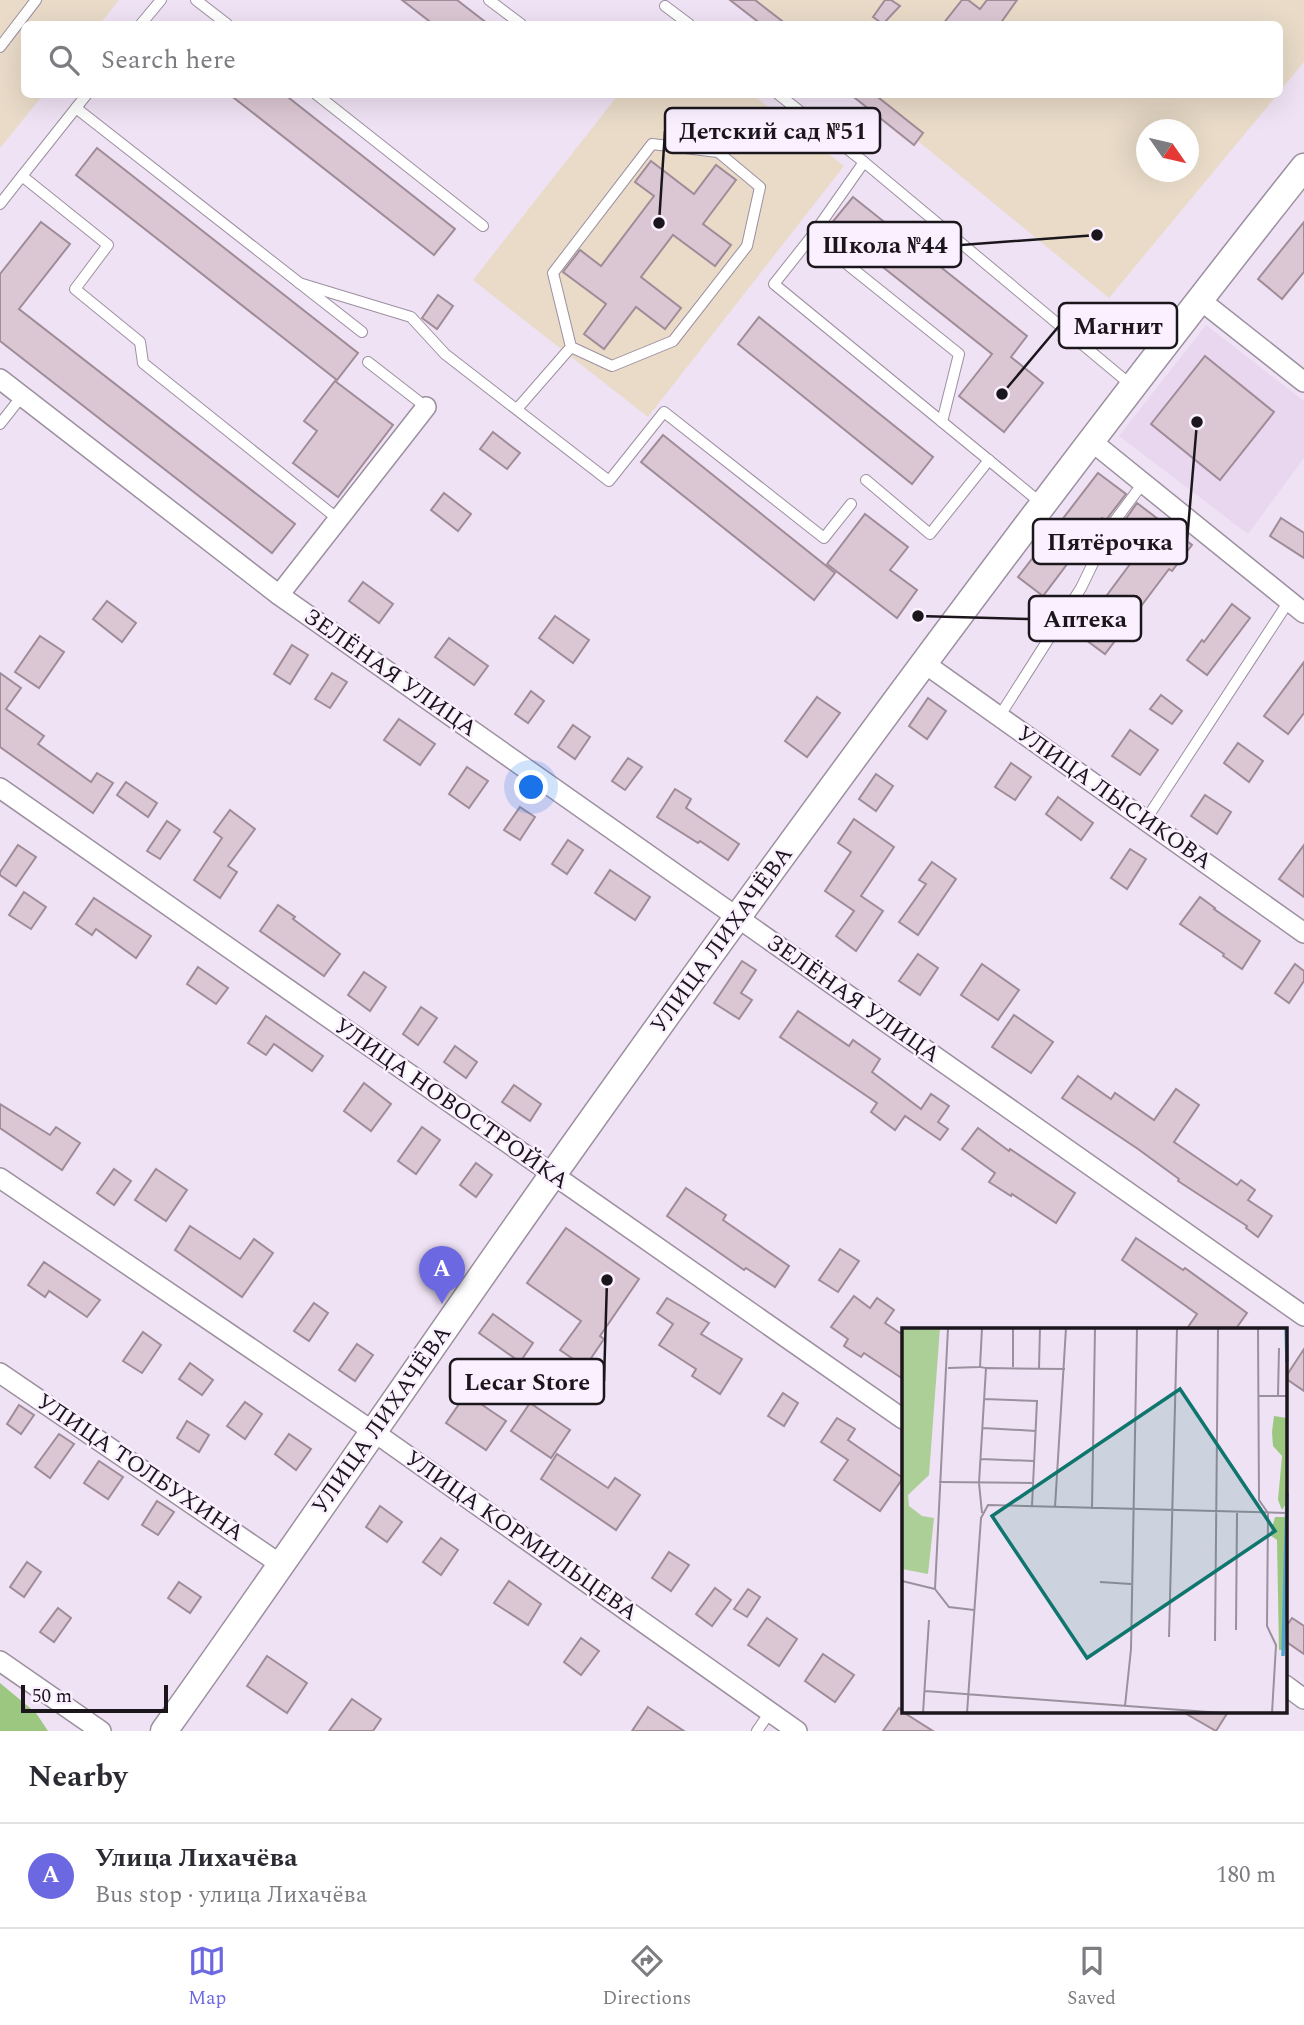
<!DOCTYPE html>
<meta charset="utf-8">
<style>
body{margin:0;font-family:Spectral,serif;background:#f2f2f3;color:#2b2b33}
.compass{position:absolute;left:1136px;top:119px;width:63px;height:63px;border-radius:50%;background:#fff;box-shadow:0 7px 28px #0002;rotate:124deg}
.scale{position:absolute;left:21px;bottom:18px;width:147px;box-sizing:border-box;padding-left:7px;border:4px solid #1b161c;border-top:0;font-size:19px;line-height:24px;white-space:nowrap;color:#1b161c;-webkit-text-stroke:5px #fbf0ff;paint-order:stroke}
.you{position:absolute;left:532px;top:788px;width:24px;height:24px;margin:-18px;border:5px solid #fff;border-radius:50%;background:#1a73e8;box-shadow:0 0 0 10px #1a73e833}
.badge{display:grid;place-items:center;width:46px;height:46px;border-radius:50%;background:#6c68e2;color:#fff;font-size:23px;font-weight:700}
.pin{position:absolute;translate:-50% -58px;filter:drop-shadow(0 2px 4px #0008)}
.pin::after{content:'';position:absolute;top:37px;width:24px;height:21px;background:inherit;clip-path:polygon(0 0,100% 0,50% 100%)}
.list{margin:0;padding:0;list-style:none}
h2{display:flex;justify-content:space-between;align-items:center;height:91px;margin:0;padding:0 28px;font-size:30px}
h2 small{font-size:23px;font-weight:400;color:#7c7c81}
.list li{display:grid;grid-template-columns:46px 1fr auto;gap:21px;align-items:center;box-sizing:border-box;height:105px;padding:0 28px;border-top:2px solid #e1e1e2}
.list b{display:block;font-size:26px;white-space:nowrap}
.list p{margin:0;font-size:23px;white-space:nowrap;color:#7c7c81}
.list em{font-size:23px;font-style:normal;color:#7c7c81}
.icon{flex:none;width:38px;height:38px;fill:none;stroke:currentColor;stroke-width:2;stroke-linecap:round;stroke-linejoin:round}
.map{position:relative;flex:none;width:1304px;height:1731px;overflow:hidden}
.search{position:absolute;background:#fff;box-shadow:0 7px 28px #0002;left:21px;right:21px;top:21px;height:77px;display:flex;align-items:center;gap:18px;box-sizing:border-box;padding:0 24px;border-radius:10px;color:#7c7c81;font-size:26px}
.sheet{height:196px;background:#fff}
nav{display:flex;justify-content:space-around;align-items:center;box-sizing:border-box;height:98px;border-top:2px solid #e1e1e2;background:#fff;font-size:19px;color:#7c7c81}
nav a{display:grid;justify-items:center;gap:4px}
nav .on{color:#6c68e2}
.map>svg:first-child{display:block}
.built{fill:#e9d7f0}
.education{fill:#e9dbc8;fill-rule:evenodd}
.forest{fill:#9cc781}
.building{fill:#dbc7d3;stroke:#9f8c98;stroke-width:2}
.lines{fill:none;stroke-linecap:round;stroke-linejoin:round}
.service-casing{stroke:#9c90a0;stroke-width:12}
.minor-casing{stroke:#9c90a0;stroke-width:22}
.secondary-casing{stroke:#9c90a0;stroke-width:29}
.service{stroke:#fff;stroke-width:10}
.minor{stroke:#fff;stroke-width:19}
.secondary{stroke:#fff;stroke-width:26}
.labels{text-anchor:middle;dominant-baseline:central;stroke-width:5;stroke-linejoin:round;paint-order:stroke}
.street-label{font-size:23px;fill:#1b161c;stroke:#fbf0ff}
.inset-river{fill:none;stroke:#51a5d3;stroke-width:3.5}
.inset-road{fill:none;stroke:#9a909e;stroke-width:2}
.view{fill:#0f766e;fill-opacity:0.15;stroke:#0f766e;stroke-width:3.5}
.inset-edge{fill:none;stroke:#1b161c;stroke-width:3.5}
.leader{fill:none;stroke:#1b161c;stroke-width:2.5}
.callout-dot{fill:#1b161c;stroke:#fbf0ff;stroke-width:2.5}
.callout{fill:#fbf0ff;stroke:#1b161c;stroke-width:2.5}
.callout-label{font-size:24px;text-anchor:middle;font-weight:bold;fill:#1b161c}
</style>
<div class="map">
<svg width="1304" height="1731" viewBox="0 0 1304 1731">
<rect width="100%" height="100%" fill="#efe2f4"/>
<!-- built -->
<polygon class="built" points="1206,325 1304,401 1304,458 1248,534 1119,436"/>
<!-- education -->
<g class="education">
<polygon points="0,0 119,0 100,24 24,24 24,94 43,95 0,148"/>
<polygon points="748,0 1304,0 1304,62 1280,91 1280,24 778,24"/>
<polygon points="618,95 753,95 844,166 648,417 473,280"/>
<path d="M862,95H1277L1109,298ZM1146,130H1188V172H1146Z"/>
</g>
<!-- forest -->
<polygon class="forest" points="0,1683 36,1713 48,1731 0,1731"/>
<!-- building -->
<g class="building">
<polygon points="402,0 457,0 488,24 433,24"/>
<polygon points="730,0 755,0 786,24 761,24"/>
<polygon points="885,0 891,0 900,6 883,24 873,17"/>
<polygon points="962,0 968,0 980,9 987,0 1017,0 1000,24 943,24"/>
<polygon points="229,94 284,94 455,229 434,255"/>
<polygon points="850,94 874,94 923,133 914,145"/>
<polygon points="97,148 358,353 337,380 76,175"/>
<polygon points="651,161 694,194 716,165 736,180 703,224 731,245 715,266 673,235 641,277 681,308 665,329 636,307 604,349 584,334 606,304 563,272 580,250 601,266 654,196 635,182"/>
<polygon points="853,197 1027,336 1011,357 1043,383 1004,432 959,396 992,354 830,225"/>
<polygon points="41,222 70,244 19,309 295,524 272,553 0,341 0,274"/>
<polygon points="1304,222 1304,272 1282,299 1258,279"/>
<polygon points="438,295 453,306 437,329 422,318"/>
<polygon points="759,317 933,457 912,484 738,344"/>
<polygon points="1205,356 1274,412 1220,480 1151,424"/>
<polygon points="335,381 393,425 338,497 293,463 317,431 304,421"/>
<polygon points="493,432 520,453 507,469 480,449"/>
<polygon points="663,435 835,573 814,600 641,462"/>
<polygon points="1098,473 1126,494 1106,520 1102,518 1043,596 1018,577"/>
<polygon points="444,493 471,514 458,531 431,510"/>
<polygon points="1137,503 1192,545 1172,571 1169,569 1105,654 1078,634 1142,548 1118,530"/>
<polygon points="865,514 908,547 890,570 917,590 897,618 827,564"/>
<polygon points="1281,518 1304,533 1304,558 1270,536"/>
<polygon points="363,582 393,604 379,623 349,601"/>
<polygon points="107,601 136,623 122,642 93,619"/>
<polygon points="1232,604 1250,618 1207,675 1187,660 1202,640 1204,642"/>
<polygon points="555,616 589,640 573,663 539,638"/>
<polygon points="40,636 64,652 39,688 15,672"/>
<polygon points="449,638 488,666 474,685 435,657"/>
<polygon points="292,645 308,655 290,684 274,674"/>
<polygon points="1304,662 1304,713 1288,734 1264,716"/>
<polygon points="0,673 21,688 6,709 44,736 38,744 91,782 97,773 113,783 93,813 0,747"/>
<polygon points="332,673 347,682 330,708 315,699"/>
<polygon points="531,691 544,701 528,723 515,714"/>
<polygon points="1161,695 1182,711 1172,724 1150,709"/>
<polygon points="817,697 840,713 807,757 785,741"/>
<polygon points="928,698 946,711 927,739 909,726"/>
<polygon points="399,719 435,744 420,765 384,740"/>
<polygon points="573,725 590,737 575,759 558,747"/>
<polygon points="1130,730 1158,750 1140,775 1112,756"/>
<polygon points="1238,743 1263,761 1249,782 1224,763"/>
<polygon points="628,758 642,767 625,790 612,781"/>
<polygon points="1011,763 1031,777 1015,800 995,787"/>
<polygon points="467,767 488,781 469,808 449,794"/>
<polygon points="876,774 893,786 876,811 859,799"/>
<polygon points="126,782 157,803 148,817 117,795"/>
<polygon points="675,789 691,799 686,808 739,844 728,860 700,841 698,843 657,817"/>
<polygon points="1205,795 1231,812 1217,834 1191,816"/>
<polygon points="1058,797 1093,823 1081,840 1046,814"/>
<polygon points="520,807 535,817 520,840 504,830"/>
<polygon points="230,810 255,829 228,866 237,872 220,898 194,880 222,838 214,832"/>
<polygon points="854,819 894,847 861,896 883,911 856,951 836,936 854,911 825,891 851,852 838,843"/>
<polygon points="167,821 180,830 160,859 147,851"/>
<polygon points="568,840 583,850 567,874 552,864"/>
<polygon points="18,845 36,857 16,886 0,875 0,872"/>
<polygon points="1304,845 1304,897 1279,879"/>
<polygon points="1130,849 1146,859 1127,889 1111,878"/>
<polygon points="932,862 956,879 918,935 899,922 926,884 919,880"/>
<polygon points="610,870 650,897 635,920 595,893"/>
<polygon points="24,892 46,907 31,929 9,915"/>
<polygon points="1200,897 1215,908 1214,909 1260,941 1242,969 1223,956 1224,954 1180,924"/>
<polygon points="94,898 151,936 136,958 96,929 92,935 76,924"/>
<polygon points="278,905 295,917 293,919 340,954 324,976 260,931"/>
<polygon points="918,954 938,968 920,995 899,981"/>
<polygon points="742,961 756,970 741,993 752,1000 739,1019 714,1003"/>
<polygon points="982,964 1019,990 998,1020 961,995"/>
<polygon points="1295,964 1304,971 1304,981 1289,1003 1275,993"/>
<polygon points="198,967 228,988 216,1004 187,984"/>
<polygon points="364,972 386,987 370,1011 348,995"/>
<polygon points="421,1007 437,1018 418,1045 403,1034"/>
<polygon points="798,1011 849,1046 853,1040 880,1059 872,1072 921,1109 931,1094 949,1106 938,1122 948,1129 940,1140 905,1116 895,1130 871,1112 877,1103 780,1037"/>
<polygon points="1014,1015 1053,1042 1031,1073 992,1047"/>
<polygon points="266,1016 323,1056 312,1071 274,1044 266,1055 248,1043"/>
<polygon points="455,1046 477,1062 466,1078 444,1062"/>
<polygon points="1078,1076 1111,1099 1115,1093 1154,1120 1176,1089 1199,1105 1174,1142 1237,1185 1241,1180 1255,1190 1248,1200 1272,1216 1258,1237 1246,1228 1247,1226 1178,1181 1179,1179 1138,1149 1062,1098"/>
<polygon points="364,1083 391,1104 371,1131 344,1111"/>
<polygon points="514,1085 541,1104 530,1121 502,1102"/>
<polygon points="0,1104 50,1135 56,1127 80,1143 62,1170 0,1128"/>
<polygon points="422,1127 440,1140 416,1174 398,1161"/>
<polygon points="978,1128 1009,1151 1010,1149 1075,1193 1056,1223 1012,1194 1011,1196 989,1182 995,1173 962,1149"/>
<polygon points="476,1163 492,1175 476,1197 460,1185"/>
<polygon points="114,1169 131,1181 114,1205 97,1193"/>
<polygon points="156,1169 187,1190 166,1221 135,1200"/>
<polygon points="686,1188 726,1215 723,1220 789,1266 775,1287 746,1268 744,1270 667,1216"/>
<polygon points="190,1226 240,1259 254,1239 273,1253 242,1297 175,1250"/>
<polygon points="566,1228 639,1279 600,1336 604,1339 585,1367 560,1350 581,1321 527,1283"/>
<polygon points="1136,1238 1183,1270 1185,1268 1247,1313 1235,1330 1186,1330 1197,1314 1122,1260"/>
<polygon points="840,1249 859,1261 838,1292 819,1280"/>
<polygon points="44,1262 100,1300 87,1317 49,1291 45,1297 28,1285"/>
<polygon points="854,1296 870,1308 877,1298 894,1310 885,1323 903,1335 903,1379 864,1353 861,1357 844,1346 848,1339 831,1327"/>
<polygon points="667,1298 709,1323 701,1334 742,1359 720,1394 692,1376 696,1369 659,1345 673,1324 657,1313"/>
<polygon points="314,1303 328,1313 309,1341 294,1331"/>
<polygon points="493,1314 533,1343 520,1362 479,1333"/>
<polygon points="143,1332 161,1345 142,1373 123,1361"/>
<polygon points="357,1344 373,1355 355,1381 339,1370"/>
<polygon points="1304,1349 1304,1391 1285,1378"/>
<polygon points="190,1363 213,1380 202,1395 179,1379"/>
<polygon points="783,1393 798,1403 784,1426 768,1416"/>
<polygon points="466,1394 506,1421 486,1450 446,1423"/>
<polygon points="245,1402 262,1414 245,1439 227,1426"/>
<polygon points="530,1403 570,1430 551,1458 511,1431"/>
<polygon points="19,1405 34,1415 21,1434 7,1424"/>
<polygon points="837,1418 855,1429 848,1440 903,1478 880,1511 834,1480 848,1460 821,1442"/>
<polygon points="187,1421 209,1435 199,1452 177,1438"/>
<polygon points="59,1434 74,1444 50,1478 35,1467"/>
<polygon points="289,1434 311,1449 296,1470 275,1454"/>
<polygon points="557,1454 608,1488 615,1478 640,1495 616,1530 541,1479"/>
<polygon points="99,1461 123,1477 108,1499 84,1483"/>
<polygon points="157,1501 174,1512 158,1535 142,1525"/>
<polygon points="380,1506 402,1522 387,1542 366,1527"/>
<polygon points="441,1538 458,1550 441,1575 423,1562"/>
<polygon points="669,1552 689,1565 671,1591 652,1578"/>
<polygon points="27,1562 41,1572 24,1597 10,1587"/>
<polygon points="509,1581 541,1604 528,1625 494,1603"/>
<polygon points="179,1582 201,1597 190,1613 168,1598"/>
<polygon points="715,1588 731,1600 712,1626 696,1614"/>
<polygon points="748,1589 760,1597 747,1617 734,1609"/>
<polygon points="58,1608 71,1618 54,1642 40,1632"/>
<polygon points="767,1618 797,1639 779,1666 748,1645"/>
<polygon points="1292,1618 1304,1626 1304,1654 1285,1641 1285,1628"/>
<polygon points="581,1638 599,1651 581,1675 564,1662"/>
<polygon points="823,1654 854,1675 835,1702 805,1681"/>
<polygon points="267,1656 307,1683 287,1713 247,1686"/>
<polygon points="352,1699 381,1719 373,1731 329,1731"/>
<polygon points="648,1707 684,1731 632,1731"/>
<polygon points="899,1708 903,1712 933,1731 883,1731"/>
<polygon points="1183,1712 1228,1712 1216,1731"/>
</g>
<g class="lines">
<!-- service casing -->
<g class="service-casing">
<g id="service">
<polyline points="196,0 227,24"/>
<polyline points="489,0 521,24"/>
<polyline points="665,6 689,24"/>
<polyline points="141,24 161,0"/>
<polyline points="0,47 36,0"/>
<polyline points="316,94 483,226"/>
<polyline points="778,94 864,162 1131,385"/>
<polyline points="76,108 362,332"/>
<polyline points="864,162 812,236 774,284 1041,503"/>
<polyline points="22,176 87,94"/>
<polyline points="0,204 22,176 108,245 75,289 140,342 143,363 338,519"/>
<polyline points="812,236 959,354 942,422"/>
<polyline points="299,283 411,317 445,354 609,481 664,412 824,538 851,504"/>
<polyline points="368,362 426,407"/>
<polyline points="517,409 571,347 612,366 673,341 747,246 760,187 718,152 652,144 553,273 571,347"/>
<polyline points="0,424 22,396"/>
<polyline points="866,480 930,534 989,460"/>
<polyline points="999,717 1081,588 1111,526 1143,483"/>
<polyline points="1145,821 1289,601"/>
<polyline points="757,1731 770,1712"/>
</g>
</g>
<!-- minor casing -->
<g class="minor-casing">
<g id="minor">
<polyline points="1199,299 1304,382"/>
<polyline points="0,379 279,595 1304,1316"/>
<polyline points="1090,440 1304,613"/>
<polyline points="279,595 426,407"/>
<polyline points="924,663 1304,933"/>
<polyline points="0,788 903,1419"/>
<polyline points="0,1178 374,1432 797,1731"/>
<polyline points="0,1373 280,1564"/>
<polyline points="0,1661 101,1731"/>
<polyline points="1285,1685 1304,1699"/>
</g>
</g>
<!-- secondary casing -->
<g class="secondary-casing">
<path id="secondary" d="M164,1731C296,1546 423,1358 554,1173C796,832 1044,495 1304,167"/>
</g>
<!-- service -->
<use href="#service" class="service"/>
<!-- minor -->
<use href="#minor" class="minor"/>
<!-- secondary -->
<use href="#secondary" class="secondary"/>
</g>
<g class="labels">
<!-- street labels -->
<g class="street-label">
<text transform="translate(390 673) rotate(35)">ЗЕЛЁНАЯ УЛИЦА</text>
<text transform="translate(1114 798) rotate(35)">УЛИЦА ЛЫСИКОВА</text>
<text transform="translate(722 940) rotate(-54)">УЛИЦА ЛИХАЧЁВА</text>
<text transform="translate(853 999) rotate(35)">ЗЕЛЁНАЯ УЛИЦА</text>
<text transform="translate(451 1104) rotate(35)">УЛИЦА НОВОСТРОЙКА</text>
<text transform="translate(382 1420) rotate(-55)">УЛИЦА ЛИХАЧЁВА</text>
<text transform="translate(140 1468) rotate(34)">УЛИЦА ТОЛБУХИНА</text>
<text transform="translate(521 1536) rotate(35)">УЛИЦА КОРМИЛЬЦЕВА</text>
</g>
</g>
<!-- overview -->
<g transform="translate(902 1328)">
<rect width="385" height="385" fill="#efe2f4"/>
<path d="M0,0H38L27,147L6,167L7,178L20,188L32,190L26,246L0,241Z" fill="#accf97"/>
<path d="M372,88L385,90V174L380,182L376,172L380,128L371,118L370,104ZM373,189H385L383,322H377L375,212L368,207Z" fill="#9cc781"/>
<path class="inset-river" d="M384,0L385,34M381,328L385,165"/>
<path class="inset-road" d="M46,0L33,261L47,279L72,282M356,0L357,172L366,185L365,298L374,317L370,385M111,39V0M46,40L78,39M84,40L163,41M137,40L138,0M356,68H385M376,68L377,20M82,71L135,73L130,178M81,100L134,103M79,131L132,133M37,154L132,155M153,179L164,0M190,181L193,0M80,185L77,155L84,40L78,39L80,0M0,253L33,261M198,254L229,256M334,302L335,185M267,309L275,0M313,313L316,0M23,363L320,385M223,378L229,321L235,0M21,385L27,292M65,385L79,190L86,177L385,185"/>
<path class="view" d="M278,61L373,203L185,330L90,188Z"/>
<rect width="385" height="385" class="inset-edge"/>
</g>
<!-- callouts -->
<path class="leader" d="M659 223L665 131M1097 235L961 245M1002 394L1059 326M1197 422L1187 541M918 616L1029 619M607 1280L604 1381"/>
<g class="callout-dot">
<circle cx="659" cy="223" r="7"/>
<circle cx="1097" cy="235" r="7"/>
<circle cx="1002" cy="394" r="7"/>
<circle cx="1197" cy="422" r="7"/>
<circle cx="918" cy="616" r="7"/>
<circle cx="607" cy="1280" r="7"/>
</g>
<g class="callout">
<rect x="665" y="108" width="215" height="45" rx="7"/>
<rect x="808" y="222" width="153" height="45" rx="7"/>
<rect x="1059" y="303" width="118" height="45" rx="7"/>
<rect x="1033" y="519" width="154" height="45" rx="7"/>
<rect x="1029" y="596" width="112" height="45" rx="7"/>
<rect x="450" y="1359" width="154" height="45" rx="7"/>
</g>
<g class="callout-label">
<text x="773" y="139">Детский сад №51</text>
<text x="885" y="253">Школа №44</text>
<text x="1118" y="334">Магнит</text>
<text x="1110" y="550">Пятёрочка</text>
<text x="1085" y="627">Аптека</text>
<text x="527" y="1390">Lecar Store</text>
</g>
</svg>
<svg class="compass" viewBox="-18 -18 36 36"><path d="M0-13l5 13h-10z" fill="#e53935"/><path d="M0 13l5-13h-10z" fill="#7c7c81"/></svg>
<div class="scale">50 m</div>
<div class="you"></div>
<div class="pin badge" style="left:442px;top:1304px">A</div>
<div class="search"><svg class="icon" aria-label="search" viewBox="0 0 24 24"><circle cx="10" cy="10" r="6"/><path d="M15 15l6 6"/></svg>Search here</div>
</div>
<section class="sheet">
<h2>Nearby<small></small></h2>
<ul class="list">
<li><span class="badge">A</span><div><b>Улица Лихачёва</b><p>Bus stop · улица Лихачёва</p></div><em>180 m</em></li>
</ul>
</section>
<nav>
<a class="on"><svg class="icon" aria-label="map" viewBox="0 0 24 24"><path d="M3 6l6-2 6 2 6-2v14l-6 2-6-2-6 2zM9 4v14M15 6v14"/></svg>Map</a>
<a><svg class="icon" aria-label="directions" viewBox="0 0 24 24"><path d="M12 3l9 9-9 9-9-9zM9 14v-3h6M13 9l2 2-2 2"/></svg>Directions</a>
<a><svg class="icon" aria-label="saved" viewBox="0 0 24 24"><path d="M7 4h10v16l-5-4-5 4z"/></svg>Saved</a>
</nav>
